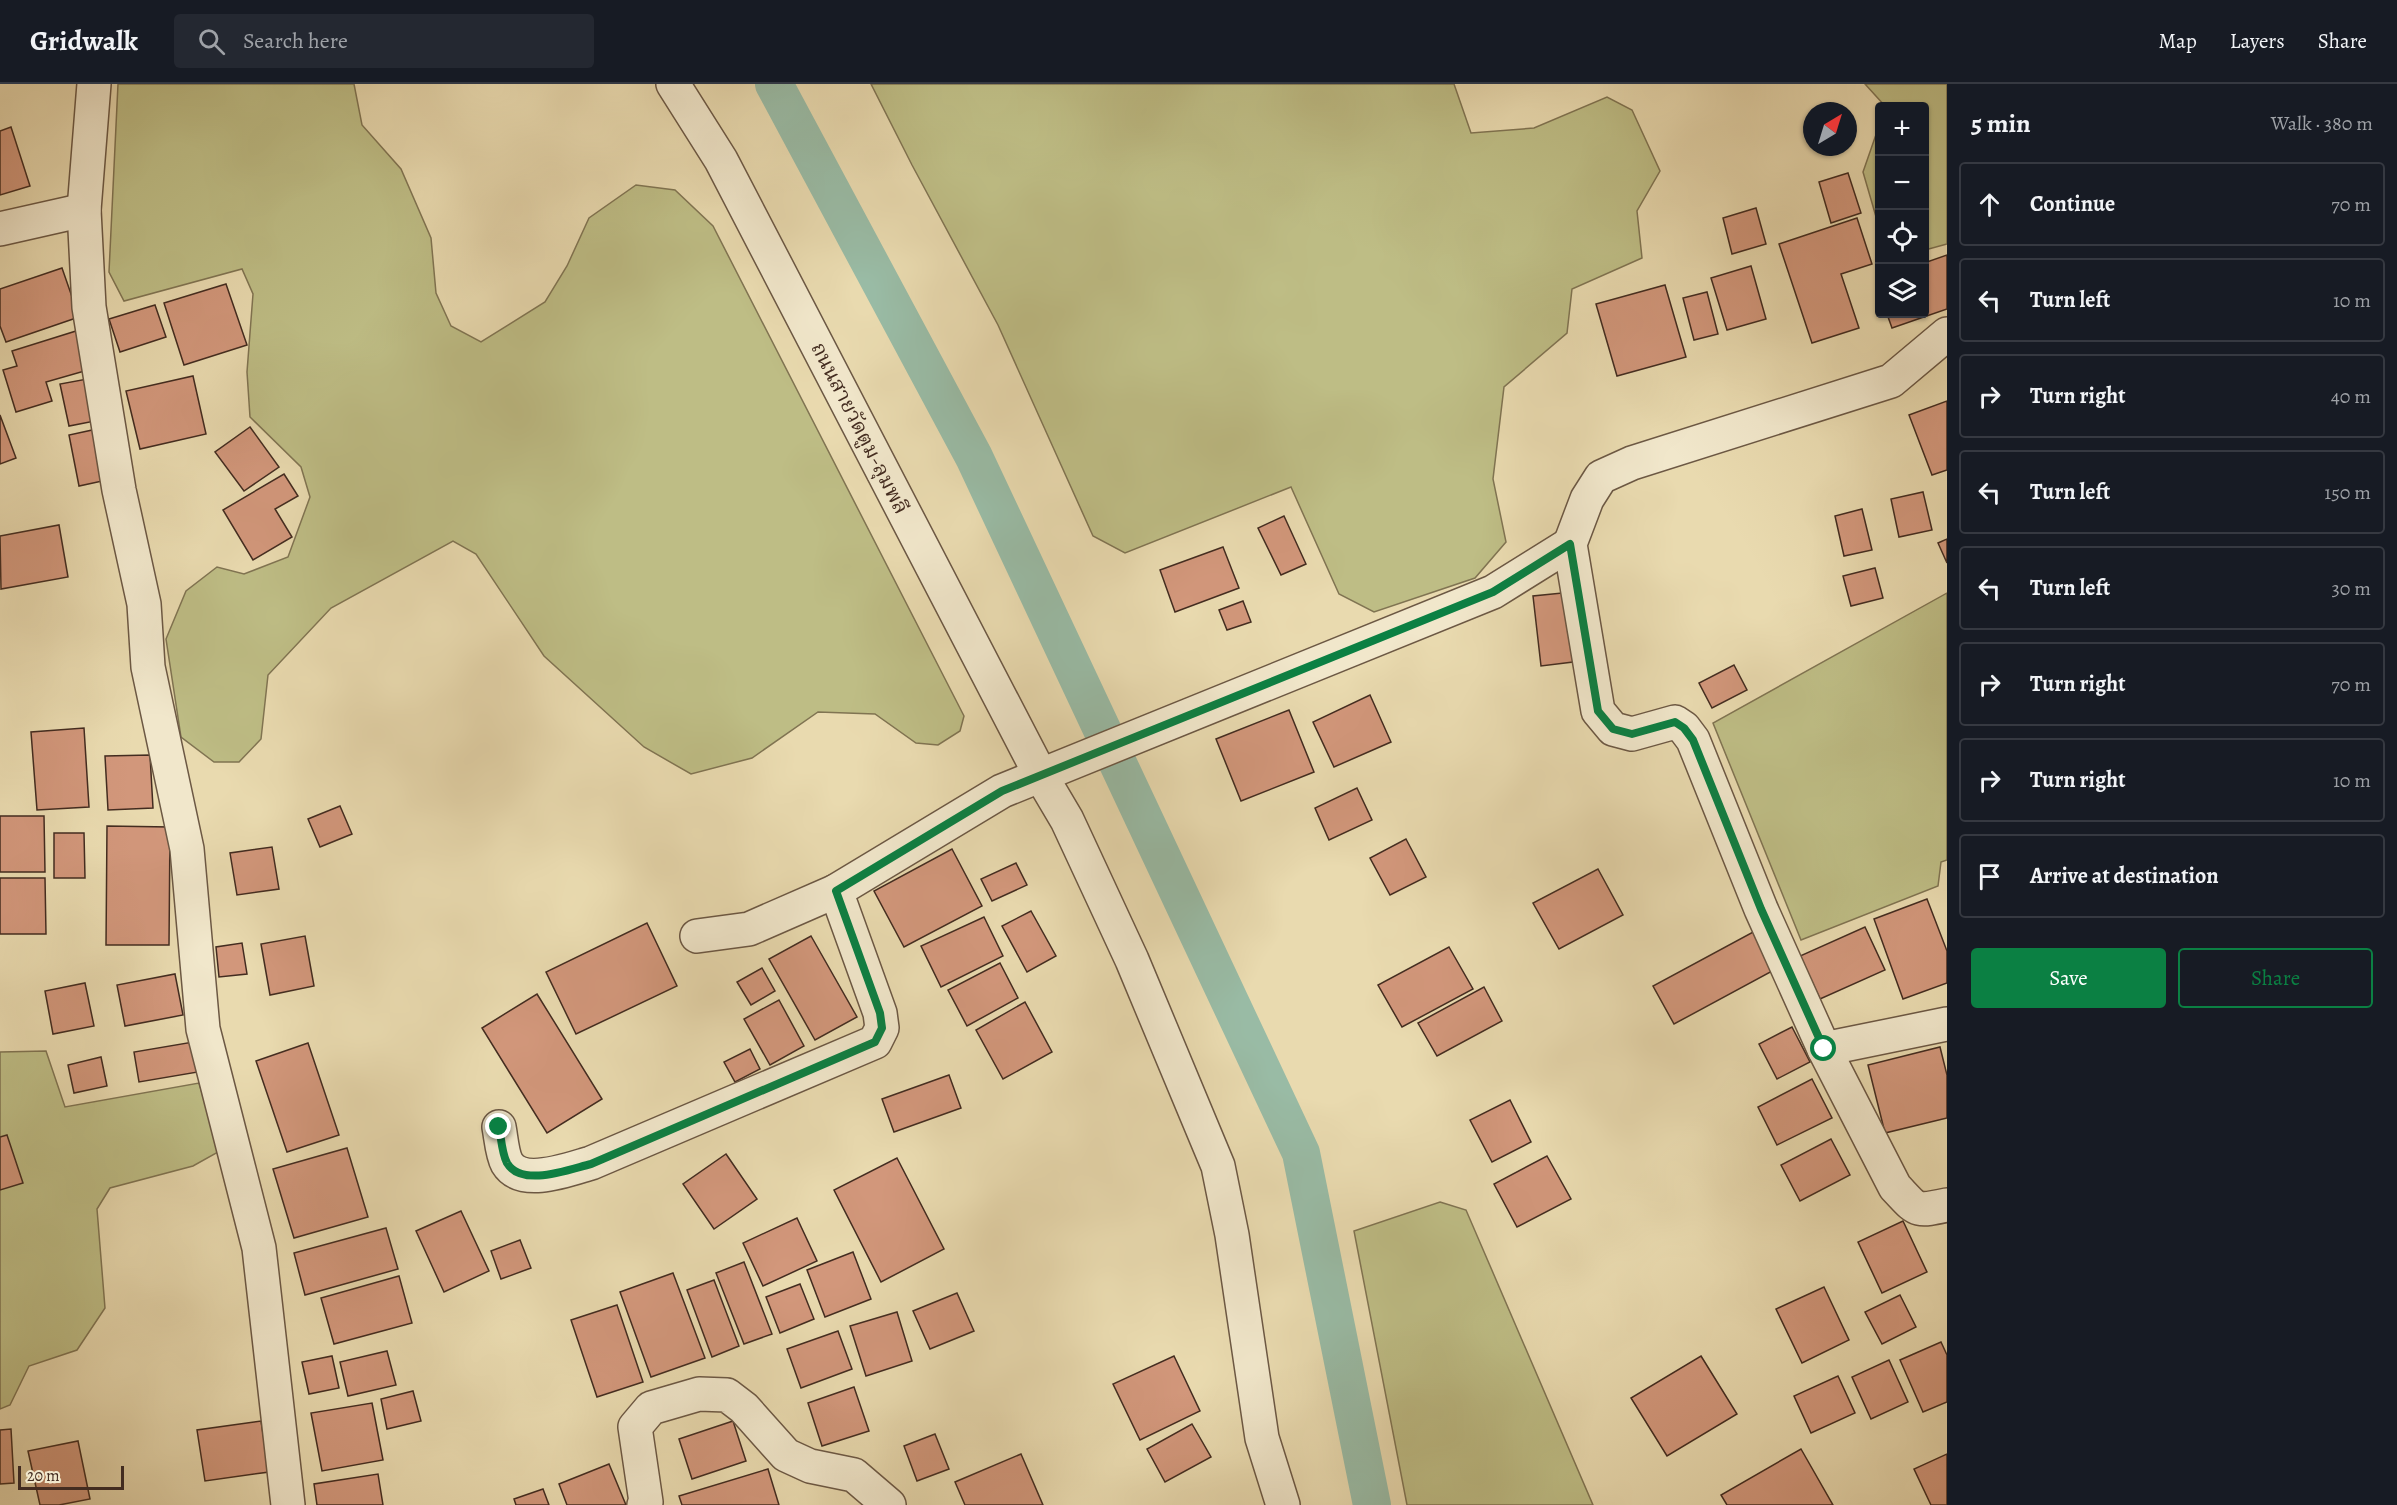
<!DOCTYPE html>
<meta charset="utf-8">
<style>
body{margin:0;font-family:Alegreya,"Noto Serif Thai",serif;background:#242831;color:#f1f3f6}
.controls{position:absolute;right:18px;top:18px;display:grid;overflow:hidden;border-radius:6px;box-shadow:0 2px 4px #0004}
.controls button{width:54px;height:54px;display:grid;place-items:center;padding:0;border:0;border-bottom:2px solid #363941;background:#171b24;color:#f1f3f6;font:30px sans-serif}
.compass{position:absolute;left:1803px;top:18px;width:54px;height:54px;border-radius:50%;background:#171b24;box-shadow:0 2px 4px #0004;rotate:38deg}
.scale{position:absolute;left:18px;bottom:15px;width:106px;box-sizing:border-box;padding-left:6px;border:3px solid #432c20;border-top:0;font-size:16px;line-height:21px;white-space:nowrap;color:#432c20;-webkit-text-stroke:4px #f1e7cb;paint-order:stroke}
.stop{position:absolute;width:18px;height:18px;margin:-14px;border:4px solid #0b8043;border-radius:50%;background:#fff}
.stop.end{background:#0b8043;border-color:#fff;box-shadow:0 2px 6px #0008}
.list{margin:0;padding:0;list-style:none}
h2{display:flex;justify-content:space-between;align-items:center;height:78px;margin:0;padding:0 24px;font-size:26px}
h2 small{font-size:20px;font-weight:400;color:#9ea1a6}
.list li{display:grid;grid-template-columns:39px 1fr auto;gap:18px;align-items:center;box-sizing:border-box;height:84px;margin:0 12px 12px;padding:0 12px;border:2px solid #363941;border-radius:6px}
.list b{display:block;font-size:22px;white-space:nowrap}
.list em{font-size:20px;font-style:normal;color:#9ea1a6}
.actions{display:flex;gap:12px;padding:18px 24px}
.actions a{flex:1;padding:14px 0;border:2px solid #0b8043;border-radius:6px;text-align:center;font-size:21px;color:#0b8043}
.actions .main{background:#0b8043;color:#fff}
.icon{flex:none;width:33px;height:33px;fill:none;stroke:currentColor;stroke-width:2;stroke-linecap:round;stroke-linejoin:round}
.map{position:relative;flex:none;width:1947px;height:1421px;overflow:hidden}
header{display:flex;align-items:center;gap:36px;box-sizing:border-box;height:84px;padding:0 30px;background:#171b24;border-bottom:2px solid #363941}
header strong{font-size:28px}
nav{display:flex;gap:33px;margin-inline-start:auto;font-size:21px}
.search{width:420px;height:54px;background:#242831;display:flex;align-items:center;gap:15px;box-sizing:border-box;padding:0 21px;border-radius:6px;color:#9ea1a6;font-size:22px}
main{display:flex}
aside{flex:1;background:#171b24}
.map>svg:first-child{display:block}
.green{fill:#bebd85;stroke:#807452;stroke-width:1.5}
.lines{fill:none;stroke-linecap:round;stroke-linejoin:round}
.canal{stroke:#99bba5;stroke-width:38}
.building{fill:#d2977b;stroke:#432c20;stroke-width:1.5}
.minor-casing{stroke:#6c5844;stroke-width:36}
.minor{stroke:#f1e7cb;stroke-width:33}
.route{stroke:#0b8043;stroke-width:8}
.labels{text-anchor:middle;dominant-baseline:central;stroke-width:4.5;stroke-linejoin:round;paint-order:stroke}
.street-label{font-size:21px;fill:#432c20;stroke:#f1e7cb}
</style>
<header>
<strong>Gridwalk</strong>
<div class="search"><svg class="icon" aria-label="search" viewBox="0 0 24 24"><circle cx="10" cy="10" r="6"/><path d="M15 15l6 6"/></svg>Search here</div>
<nav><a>Map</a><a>Layers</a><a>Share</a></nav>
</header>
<main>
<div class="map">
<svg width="1947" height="1421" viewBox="0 0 1947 1421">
<rect width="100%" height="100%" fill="#e9daaf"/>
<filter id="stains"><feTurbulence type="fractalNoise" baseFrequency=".00333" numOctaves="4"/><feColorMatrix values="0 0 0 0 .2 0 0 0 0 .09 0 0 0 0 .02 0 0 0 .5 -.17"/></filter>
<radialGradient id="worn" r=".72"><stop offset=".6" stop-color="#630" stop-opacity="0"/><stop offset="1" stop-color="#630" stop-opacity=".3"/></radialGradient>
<!-- green -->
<g class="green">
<polygon points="118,0 354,0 362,41 401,85 431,154 436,209 451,242 481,258 545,218 567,182 589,134 636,101 675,106 713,142 964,632 960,647 938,661 916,659 875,630 818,628 752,674 691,690 644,663 544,572 476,470 453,457 331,524 268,591 261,655 239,678 214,678 181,653 166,555 186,507 217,483 244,490 288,473 310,413 301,383 250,333 247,288 253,210 242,185 124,217 109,188"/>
<polygon points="871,0 1454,0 1471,49 1534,44 1607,13 1632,26 1660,87 1637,127 1642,174 1572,205 1567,249 1504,303 1493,395 1506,458 1475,494 1374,528 1339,510 1291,403 1125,469 1093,452 998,241 912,81"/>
<polygon points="1865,0 1947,0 1947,160 1925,166 1924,22 1885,22"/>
<polygon points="1879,42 1880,42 1879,143 1863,88"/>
<polygon points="1947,509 1947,776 1941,778 1938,802 1801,856 1713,639"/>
<polygon points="46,967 65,1023 199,999 220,1067 193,1082 110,1104 97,1125 105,1224 77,1266 29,1282 10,1321 0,1325 0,968"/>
<polygon points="1440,1118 1466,1126 1593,1421 1407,1421 1354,1147"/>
</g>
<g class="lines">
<!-- canal -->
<polyline class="canal" points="774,0 974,373 1301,1069 1372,1421"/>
</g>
<!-- building -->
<g class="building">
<polygon points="11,43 30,102 0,111 0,47"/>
<polygon points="1848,89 1861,129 1831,139 1819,98"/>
<polygon points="1756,124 1766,160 1732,170 1723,134"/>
<polygon points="1857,134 1872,180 1841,190 1859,244 1812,259 1779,160"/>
<polygon points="1947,171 1947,225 1892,244 1887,230 1924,230 1924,179"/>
<polygon points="1751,182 1766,235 1727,246 1711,194"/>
<polygon points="62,184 79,233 6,258 0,242 0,205"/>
<polygon points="226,200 247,261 184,281 164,219"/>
<polygon points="1665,201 1686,273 1617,292 1596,220"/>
<polygon points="1707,208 1718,250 1694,256 1683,214"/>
<polygon points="155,221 166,253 120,268 109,235"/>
<polygon points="76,247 88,286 46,298 52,317 16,328 3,286 17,282 12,267"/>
<polygon points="193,292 206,350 140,365 126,307"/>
<polygon points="87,295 95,337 69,342 60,300"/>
<polygon points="1947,317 1947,386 1932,391 1909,331"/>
<polygon points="0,331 16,374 0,380"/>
<polygon points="250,343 279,383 244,407 215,368"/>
<polygon points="97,345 107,396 79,402 69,351"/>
<polygon points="284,390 298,412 275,425 292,453 253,476 223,426"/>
<polygon points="1923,408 1932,446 1899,453 1891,415"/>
<polygon points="1862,425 1872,466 1844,472 1835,432"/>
<polygon points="1284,432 1306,480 1281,491 1258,444"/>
<polygon points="59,441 68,493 1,505 0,452"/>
<polygon points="1947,455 1947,479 1938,459"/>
<polygon points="1223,463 1239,504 1175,528 1160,486"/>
<polygon points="1875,484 1883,514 1851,522 1843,492"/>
<polygon points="1572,508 1581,577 1541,582 1533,512"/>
<polygon points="1243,517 1251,538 1227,546 1219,526"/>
<polygon points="1734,581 1747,606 1712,624 1699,599"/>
<polygon points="1370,611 1391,658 1334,683 1313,638"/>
<polygon points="1289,626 1314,688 1241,717 1216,655"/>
<polygon points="84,644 89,723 37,726 31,648"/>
<polygon points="150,671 153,724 108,726 105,672"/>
<polygon points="1357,704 1372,736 1329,756 1315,724"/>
<polygon points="340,722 352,750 320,763 308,735"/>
<polygon points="0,732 44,732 45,788 0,788"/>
<polygon points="107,742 170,743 169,861 106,861"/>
<polygon points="54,749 84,749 85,794 54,794"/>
<polygon points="1406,755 1426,793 1390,811 1370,774"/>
<polygon points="272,763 279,805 237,811 230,769"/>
<polygon points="952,765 982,822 904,863 874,807"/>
<polygon points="1016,779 1027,801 992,817 981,795"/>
<polygon points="1598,785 1623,831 1559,865 1533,819"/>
<polygon points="0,794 45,794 46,850 0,850"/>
<polygon points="1927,815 1947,867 1947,899 1903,915 1874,835"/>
<polygon points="1031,827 1056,872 1027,888 1002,842"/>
<polygon points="984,833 1003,872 941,903 921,862"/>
<polygon points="647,839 677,902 576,950 546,888"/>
<polygon points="1865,843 1885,886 1820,915 1800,872"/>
<polygon points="1755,847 1776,885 1674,940 1653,902"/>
<polygon points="305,852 314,902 270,911 261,860"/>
<polygon points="811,852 857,933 815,956 769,875"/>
<polygon points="242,859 247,890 219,893 216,863"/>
<polygon points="1449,863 1473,905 1402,943 1378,901"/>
<polygon points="1000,879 1018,914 967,942 948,906"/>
<polygon points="762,884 775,907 751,921 737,898"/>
<polygon points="175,890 183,931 125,942 117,901"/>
<polygon points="85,899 94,942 53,950 45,907"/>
<polygon points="1484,903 1502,937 1437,972 1418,939"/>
<polygon points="537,910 602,1015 547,1049 482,944"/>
<polygon points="779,916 804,962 770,981 744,935"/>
<polygon points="1025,918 1052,968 1003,995 976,946"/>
<polygon points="1792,943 1810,978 1777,995 1759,960"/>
<polygon points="193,958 198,988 139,998 134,968"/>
<polygon points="308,959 339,1051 287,1068 256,977"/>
<polygon points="1940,963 1947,991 1947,1034 1885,1049 1868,981"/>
<polygon points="750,965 760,985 735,998 724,978"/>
<polygon points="101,973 107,1002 74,1009 68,981"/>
<polygon points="949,991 961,1024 894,1048 882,1015"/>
<polygon points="1812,995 1832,1034 1777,1061 1758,1023"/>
<polygon points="1510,1016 1531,1058 1492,1078 1470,1036"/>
<polygon points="7,1051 23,1099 0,1106 0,1053"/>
<polygon points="1831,1055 1850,1091 1800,1117 1781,1081"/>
<polygon points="347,1064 368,1133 294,1154 273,1085"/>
<polygon points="726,1070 757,1115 714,1145 683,1100"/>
<polygon points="1547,1072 1571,1115 1517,1143 1494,1100"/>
<polygon points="897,1074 944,1165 881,1198 834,1106"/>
<polygon points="461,1127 489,1187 444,1208 416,1147"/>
<polygon points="797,1134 817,1177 763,1202 743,1159"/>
<polygon points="1903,1137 1927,1188 1882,1209 1858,1158"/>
<polygon points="386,1144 398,1185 305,1211 294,1169"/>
<polygon points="520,1156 531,1184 501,1195 491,1167"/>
<polygon points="853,1168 871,1215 825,1233 807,1186"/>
<polygon points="744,1178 772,1250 744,1260 716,1189"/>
<polygon points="673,1189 705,1274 651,1293 620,1208"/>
<polygon points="399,1192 412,1239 334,1260 321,1214"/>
<polygon points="714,1196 739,1262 712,1273 687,1206"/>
<polygon points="800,1200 814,1235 780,1249 766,1213"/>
<polygon points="1824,1203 1849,1256 1802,1279 1776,1225"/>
<polygon points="957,1209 974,1247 930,1265 913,1227"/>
<polygon points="1900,1211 1916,1243 1882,1260 1865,1228"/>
<polygon points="617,1221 643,1298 597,1313 571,1236"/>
<polygon points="897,1228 912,1277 866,1292 850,1242"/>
<polygon points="838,1247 852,1285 801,1304 787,1265"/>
<polygon points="1941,1258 1947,1271 1947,1318 1923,1328 1900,1276"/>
<polygon points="387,1267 396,1301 348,1312 340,1278"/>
<polygon points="332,1272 339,1304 309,1310 302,1278"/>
<polygon points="1174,1272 1200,1327 1140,1356 1113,1300"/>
<polygon points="1701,1272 1737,1330 1667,1372 1631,1314"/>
<polygon points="1889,1276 1908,1318 1871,1335 1852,1293"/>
<polygon points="1838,1292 1855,1329 1811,1349 1794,1312"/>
<polygon points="854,1303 869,1347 822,1362 808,1319"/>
<polygon points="413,1307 421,1337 387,1345 381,1315"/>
<polygon points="372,1319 383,1376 322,1387 311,1329"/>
<polygon points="261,1337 269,1388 205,1397 197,1346"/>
<polygon points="733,1337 746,1377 692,1395 679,1355"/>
<polygon points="1192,1340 1211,1373 1165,1398 1147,1365"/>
<polygon points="11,1345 14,1399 0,1400 0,1346"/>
<polygon points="935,1350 949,1385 917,1397 904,1362"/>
<polygon points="78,1357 90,1415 59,1421 40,1421 28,1367"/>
<polygon points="1801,1365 1833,1421 1727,1421 1721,1411"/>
<polygon points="1021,1370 1043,1421 965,1421 955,1398"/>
<polygon points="1947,1370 1947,1421 1931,1421 1914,1385"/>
<polygon points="609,1380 626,1421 567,1421 559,1400"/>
<polygon points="768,1385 779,1421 682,1421 679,1412"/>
<polygon points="378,1390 383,1421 317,1421 314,1400"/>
<polygon points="543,1405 549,1421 516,1421 514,1415"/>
</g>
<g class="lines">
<!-- minor casing -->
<g class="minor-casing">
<g id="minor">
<polyline points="94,0 84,126 89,223 119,406 144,520 148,583 187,765 203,945 259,1164 288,1421"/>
<polyline points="673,0 721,76 1041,692 1067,736 1132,876 1218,1082 1232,1151 1262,1354 1283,1421"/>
<polyline points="0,145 84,126"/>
<path d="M1947,250L1891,297L1632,379L1601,393L1587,415L1570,460L1598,627L1613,645L1632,650L1675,638L1684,644L1693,656L1761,825L1824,965L1895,1103C1918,1127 1914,1128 1947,1121"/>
<polyline points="697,852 749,845 836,807"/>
<polyline points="1824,965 1947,940"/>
<path d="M499,1043C501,1053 502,1070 507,1079C522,1104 570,1085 591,1079L875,958L882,944L880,929L836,807L1002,707L1493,508L1570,460"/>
<polyline points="644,1421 646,1418 635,1343 651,1324 699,1310 727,1311 744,1324 786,1371 810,1382 854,1391 889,1421"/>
</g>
</g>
<!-- minor -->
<use href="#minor" class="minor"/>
</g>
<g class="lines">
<!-- route -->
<path class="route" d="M499,1043C501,1053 502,1070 507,1079C522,1104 570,1085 591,1080L875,958L882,944L880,929L836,807L1002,707L1493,508L1570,460L1598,627L1613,645L1632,650L1675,638L1684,644L1693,656L1761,825L1824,965"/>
</g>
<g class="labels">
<!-- street labels -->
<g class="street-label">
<text transform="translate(860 344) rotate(63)">ถนนสายวัดตูม-ลุมพลี</text>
</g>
</g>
<rect width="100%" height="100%" filter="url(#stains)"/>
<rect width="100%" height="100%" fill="url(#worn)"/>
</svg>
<div class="controls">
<button>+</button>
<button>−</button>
<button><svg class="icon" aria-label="locate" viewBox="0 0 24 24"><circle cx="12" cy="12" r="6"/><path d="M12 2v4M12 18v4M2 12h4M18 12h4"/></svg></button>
<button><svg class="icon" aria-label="layers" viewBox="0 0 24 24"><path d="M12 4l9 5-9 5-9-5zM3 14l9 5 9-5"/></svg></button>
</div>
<svg class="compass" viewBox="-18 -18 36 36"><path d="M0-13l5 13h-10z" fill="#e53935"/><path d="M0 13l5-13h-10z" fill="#9ea1a6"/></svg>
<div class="scale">20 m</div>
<div class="stop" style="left:1824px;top:965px"></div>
<div class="stop end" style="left:499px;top:1043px"></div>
</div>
<aside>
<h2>5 min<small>Walk · 380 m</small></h2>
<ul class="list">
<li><svg class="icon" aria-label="ahead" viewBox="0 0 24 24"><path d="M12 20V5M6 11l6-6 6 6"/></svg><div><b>Continue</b></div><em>70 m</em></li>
<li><svg class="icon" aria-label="left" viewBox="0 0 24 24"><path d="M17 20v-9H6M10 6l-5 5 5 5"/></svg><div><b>Turn left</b></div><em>10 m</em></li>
<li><svg class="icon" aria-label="right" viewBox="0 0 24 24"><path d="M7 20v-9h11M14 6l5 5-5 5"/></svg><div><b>Turn right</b></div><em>40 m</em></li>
<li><svg class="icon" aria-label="left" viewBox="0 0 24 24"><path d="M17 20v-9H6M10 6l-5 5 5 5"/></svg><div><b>Turn left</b></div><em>150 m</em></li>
<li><svg class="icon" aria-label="left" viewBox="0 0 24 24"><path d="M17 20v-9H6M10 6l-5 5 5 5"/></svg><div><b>Turn left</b></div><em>30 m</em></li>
<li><svg class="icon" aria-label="right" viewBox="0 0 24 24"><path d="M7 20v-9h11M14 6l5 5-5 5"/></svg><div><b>Turn right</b></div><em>70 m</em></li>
<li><svg class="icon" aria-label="right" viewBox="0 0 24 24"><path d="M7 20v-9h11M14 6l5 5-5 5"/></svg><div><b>Turn right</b></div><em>10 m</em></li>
<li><svg class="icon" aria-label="arrive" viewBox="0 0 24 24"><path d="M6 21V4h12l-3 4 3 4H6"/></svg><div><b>Arrive at destination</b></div></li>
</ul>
<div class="actions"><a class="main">Save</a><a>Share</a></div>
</aside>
</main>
